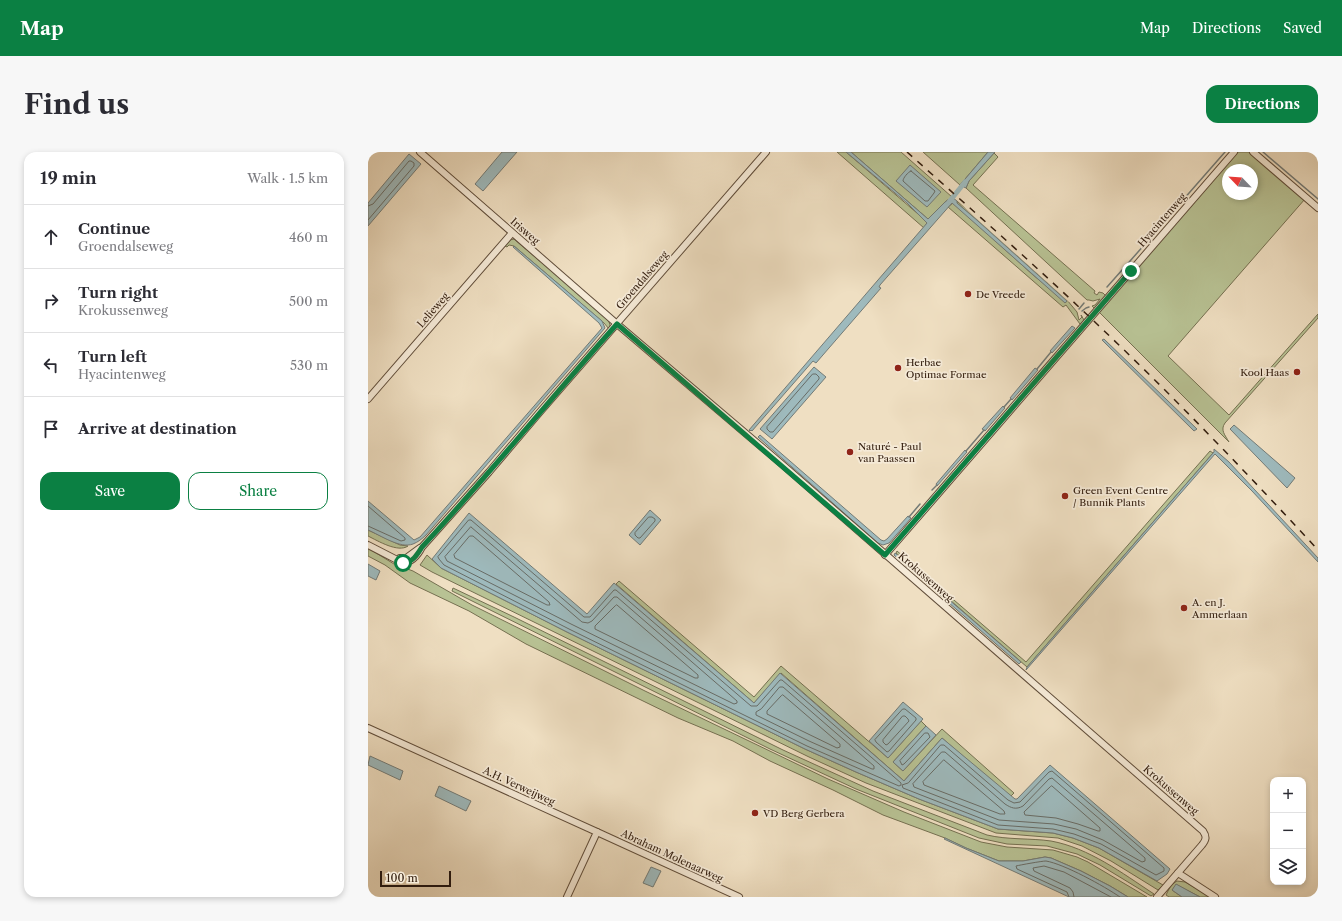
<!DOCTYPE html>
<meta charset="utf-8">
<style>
body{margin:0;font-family:"Libre Caslon Text",serif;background:#f7f7f7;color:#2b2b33}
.controls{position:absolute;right:12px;bottom:12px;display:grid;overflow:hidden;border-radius:8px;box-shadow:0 2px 6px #0003}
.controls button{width:36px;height:36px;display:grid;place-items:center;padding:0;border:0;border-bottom:1px solid #e1e1e2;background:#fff;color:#2b2b33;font:20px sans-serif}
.compass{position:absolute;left:854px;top:12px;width:36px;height:36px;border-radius:50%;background:#fff;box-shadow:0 2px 6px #0003;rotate:295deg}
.scale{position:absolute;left:12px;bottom:10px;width:71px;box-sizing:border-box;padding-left:4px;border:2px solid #321d0e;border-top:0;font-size:11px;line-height:14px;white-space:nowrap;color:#321d0e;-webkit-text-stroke:3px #f5ead7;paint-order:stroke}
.stop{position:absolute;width:12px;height:12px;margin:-9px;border:3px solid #0b8043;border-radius:50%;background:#fff}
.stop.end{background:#0b8043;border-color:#fff;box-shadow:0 1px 4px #0008}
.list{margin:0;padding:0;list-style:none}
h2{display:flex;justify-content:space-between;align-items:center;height:52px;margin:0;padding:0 16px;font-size:17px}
h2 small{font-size:13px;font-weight:400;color:#7c7c81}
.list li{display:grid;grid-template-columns:26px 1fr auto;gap:12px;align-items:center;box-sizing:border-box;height:64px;padding:0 16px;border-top:1px solid #e1e1e2}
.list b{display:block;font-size:15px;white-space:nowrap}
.list p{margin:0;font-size:13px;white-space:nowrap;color:#7c7c81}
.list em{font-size:13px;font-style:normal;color:#7c7c81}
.actions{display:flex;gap:8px;padding:12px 16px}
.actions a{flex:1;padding:9px 0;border:1px solid #0b8043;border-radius:12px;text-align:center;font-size:14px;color:#0b8043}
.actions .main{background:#0b8043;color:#fff}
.icon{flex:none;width:22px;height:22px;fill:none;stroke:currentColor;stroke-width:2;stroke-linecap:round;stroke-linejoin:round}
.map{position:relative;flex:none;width:950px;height:745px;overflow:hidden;border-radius:12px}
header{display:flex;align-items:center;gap:24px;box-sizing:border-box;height:56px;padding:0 20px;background:#0b8043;color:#fff}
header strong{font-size:19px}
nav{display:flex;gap:22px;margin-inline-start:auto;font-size:14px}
.intro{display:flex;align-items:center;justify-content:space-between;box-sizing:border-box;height:96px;padding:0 24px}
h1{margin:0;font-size:28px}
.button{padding:10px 18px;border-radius:12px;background:#0b8043;color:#fff;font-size:14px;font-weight:700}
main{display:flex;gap:24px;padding:0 24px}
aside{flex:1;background:#fff;border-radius:12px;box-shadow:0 2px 6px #0003}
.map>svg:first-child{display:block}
.green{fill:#b8c294;stroke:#757051;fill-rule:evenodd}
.water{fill:#9ebabd;stroke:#737b77}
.pier{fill:#efdfc2}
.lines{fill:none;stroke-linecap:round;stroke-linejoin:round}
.shore{stroke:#686c66;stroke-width:1}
.stream{stroke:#737b77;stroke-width:1.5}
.canal{stroke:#9ebabd;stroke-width:5}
.minor-casing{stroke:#614e3b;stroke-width:8}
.minor{stroke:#f5ead7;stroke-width:6}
.rail{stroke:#321d0e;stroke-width:1.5;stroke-dasharray:7 7;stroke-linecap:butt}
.route{stroke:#0b8043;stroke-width:5}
.poi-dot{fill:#8f2418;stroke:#f5ead7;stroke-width:1.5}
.labels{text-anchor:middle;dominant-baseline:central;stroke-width:3.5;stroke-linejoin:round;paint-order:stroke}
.street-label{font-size:10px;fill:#321d0e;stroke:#f5ead7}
.poi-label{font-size:10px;fill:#321d0e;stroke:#f5ead7;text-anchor:start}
</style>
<header>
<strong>Map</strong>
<nav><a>Map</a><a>Directions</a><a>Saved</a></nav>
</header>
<div class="intro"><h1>Find us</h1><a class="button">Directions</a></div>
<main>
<aside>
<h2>19 min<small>Walk · 1.5 km</small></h2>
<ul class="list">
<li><svg class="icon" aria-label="ahead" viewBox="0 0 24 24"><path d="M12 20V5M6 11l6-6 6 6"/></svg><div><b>Continue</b><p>Groendalseweg</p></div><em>460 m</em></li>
<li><svg class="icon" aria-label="right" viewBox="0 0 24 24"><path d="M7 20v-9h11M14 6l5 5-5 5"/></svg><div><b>Turn right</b><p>Krokussenweg</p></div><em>500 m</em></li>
<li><svg class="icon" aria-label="left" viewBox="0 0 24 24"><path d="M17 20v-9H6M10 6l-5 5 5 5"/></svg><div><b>Turn left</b><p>Hyacintenweg</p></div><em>530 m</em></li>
<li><svg class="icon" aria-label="arrive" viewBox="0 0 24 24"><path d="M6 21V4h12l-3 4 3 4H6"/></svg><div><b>Arrive at destination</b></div></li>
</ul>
<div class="actions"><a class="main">Save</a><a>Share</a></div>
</aside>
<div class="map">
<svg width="950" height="745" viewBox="0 0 950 745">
<rect width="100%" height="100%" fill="#efdfc2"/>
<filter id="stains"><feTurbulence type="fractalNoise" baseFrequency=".005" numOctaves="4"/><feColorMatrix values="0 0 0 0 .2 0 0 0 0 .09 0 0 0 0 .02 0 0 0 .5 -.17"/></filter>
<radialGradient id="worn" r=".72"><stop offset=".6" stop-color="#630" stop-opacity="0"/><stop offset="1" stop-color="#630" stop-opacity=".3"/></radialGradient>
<!-- green -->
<g class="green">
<polygon points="469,0 478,0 557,68 559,71 556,76"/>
<polygon points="483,0 533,0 584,45 577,50 560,67"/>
<polygon points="555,0 620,0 592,33"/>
<path d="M870,0H883L937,47L800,204L861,263L950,162V166L857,271C852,278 857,283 861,290L731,160ZM860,18H884V42H860Z"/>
<polygon points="626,1 630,5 605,33 727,139 726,141 729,143 731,140 735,141 738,144 727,157 724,154 727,153 732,147 725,149 721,148 719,148 598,36 601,29"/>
<polygon points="589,49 699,148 709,160 711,168 714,165 713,163 716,168 712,172 698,153 695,155 580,55 585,51 587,52 665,123 699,150 610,69 589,51"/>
<polygon points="146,87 240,167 242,173 241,177 236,171 146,94 141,93 139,95 137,94 142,88"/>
<polygon points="842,299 845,301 659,515 528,401 529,399 658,510"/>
<path d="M0,378L32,393L40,394C30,401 10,389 0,384Z"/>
<polygon points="0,396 26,412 45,419 104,453 277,539 460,627 536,660 613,690 639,695 685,698 709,705 720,710 779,745 760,745 742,734 713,719 683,706 677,705 655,709 631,709 598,696 577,686 515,663 465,638 402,609 365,589 310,566 158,492 101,459 42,431 17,413 0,404"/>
<polygon points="59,403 73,416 199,480 437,597 488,620 551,647 630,677 685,681 705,686 731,696 795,733 790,738 743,709 714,694 690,686 628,681 498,631 441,605 64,420 52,413"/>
<polygon points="251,429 386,545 413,514 520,606 553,569 558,574 525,610 535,619 574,577 646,641 642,645 574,586 536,629 413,521 386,551 248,432"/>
<path d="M85,436L146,465L415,598L505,639L619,683C640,688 662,686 683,689C721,696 754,721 786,742L783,744L732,713L709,702L679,694L639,692L611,686L488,637L402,597L84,439Z"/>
<polygon points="809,729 817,730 843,745 832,745 809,733 804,738 814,745 801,745 798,743 803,733"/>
</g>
<!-- water -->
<g class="water">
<polygon points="134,0 149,0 115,39 107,32"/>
<polygon points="478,0 483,0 560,67 577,50 584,45 589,49 589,51 610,69 699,149 697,151 584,51 512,133 511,135 513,136 448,211 445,209 384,279 383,278 382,279 381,278 559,71 539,51"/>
<polygon points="620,0 627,0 601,29 598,36 592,33"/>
<polygon points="41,2 53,12 0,74 0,51"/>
<polygon points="542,13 573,40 559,55 528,29"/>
<path d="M146,94L234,169L237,176L58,383C54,387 50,390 45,392C32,397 12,383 0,378V349L46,388L52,385L234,176L231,171L145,95Z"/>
<polygon points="704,174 707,176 684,201 682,199"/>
<polygon points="736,187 829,277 826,279 734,188"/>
<polygon points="446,215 458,225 404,287 392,277"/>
<polygon points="667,216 670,218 644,248 642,246"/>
<polygon points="635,254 637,256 617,279 614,277"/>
<polygon points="866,273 927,326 919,336 862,277"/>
<polygon points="392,283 513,388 516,389 519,387 540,364 543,366 521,391 515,393 510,391 390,285"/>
<polygon points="846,297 861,310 950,406 950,410 884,339 847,302 658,518 659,515 846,300"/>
<polygon points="597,298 599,300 569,334 568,332"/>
<polygon points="282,358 293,368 272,393 261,383"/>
<polygon points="101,361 219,462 246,431 386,551 412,521 536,629 574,586 647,647 649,647 682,613 802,717 799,722 789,729 731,696 705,686 685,681 630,677 551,647 488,620 437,597 199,480 73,416 64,407"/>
<polygon points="527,401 653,510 651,512 526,403"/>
<polygon points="0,412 12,419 8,428 0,424"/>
<polygon points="535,550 555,567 520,606 501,589"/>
<polygon points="558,574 568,583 535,619 525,610"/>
<polygon points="2,604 35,619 32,628 0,613"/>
<polygon points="71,634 103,649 98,659 67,644"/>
<polygon points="577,686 598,696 631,709 655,709 677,705 683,706 713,719 742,734 760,745 701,745 576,687"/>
<polygon points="283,715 293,719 285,735 275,731"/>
<polygon points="808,732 832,745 814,745 804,738"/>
</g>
<!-- pier -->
<polygon class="pier" points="592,52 612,68 691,139 701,148 701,150"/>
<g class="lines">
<!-- shore -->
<g class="shore">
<path d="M543,19L567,39L566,41L560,49H557L535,29C535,26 540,20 543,19Z"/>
<polyline points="0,54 5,52 41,9 43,9 46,11 46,14 0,68"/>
<polygon points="445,222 448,222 451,225 451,227 405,280 402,280 399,277 399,275"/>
<polyline points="0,354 37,386 37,388 33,389 0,374"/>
<polygon points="281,365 284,365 287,367 287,369 272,386 270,386 267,383 267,381"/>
<polygon points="101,368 103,368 216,465 222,465 246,438 248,438 383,554 389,554 412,528 414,528 533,631 533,633 531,634 439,594 201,477 76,413 71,407 70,405"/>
<polygon points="103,375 214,470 220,471 224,469 246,445 249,445 369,549 369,551 366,552 203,472 79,409 77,405"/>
<polygon points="102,384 105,384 181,450 182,453 179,453 87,406 86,403"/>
<polygon points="249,453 330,523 330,526 327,526 227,477 227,474 247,454"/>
<polygon points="412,535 415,535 506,614 506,617 504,617 441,589 388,563 388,560 393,557"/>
<polygon points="415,543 472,592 472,595 469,596 399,562 399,559 413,544"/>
<polygon points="535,557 537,557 548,566 548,568 521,599 519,600 508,590 507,588"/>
<polygon points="535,564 537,564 540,567 541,569 520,592 518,593 515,590 515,588"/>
<polygon points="557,581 560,581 562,585 536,612 534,613 532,609"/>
<polygon points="573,593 576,593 640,648 646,651 652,650 681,620 684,619 796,716 796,719 788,723 733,692 706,682 685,677 630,673 535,636 534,633 540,631"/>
<path d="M574,600H577L637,652C643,656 648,658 655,654L681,627L684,626L777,706V709L774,710L735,688L708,677L686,672L631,668L546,635L545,632Z"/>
<polygon points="576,608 636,659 637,662 632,662 556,633 555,630"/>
<polygon points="684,634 732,676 732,679 730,679 710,672 688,666 657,663 656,660 682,635"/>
<path d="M701,745L699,740L649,717L648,714C652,713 674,709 678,709C696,712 736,734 752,745"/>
<polyline points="706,745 705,740 702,736 666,719 665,716 676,714 696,720 743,745"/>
</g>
<!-- stream -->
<g class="stream">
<polyline points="895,0 950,47"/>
<polyline points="800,65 857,0"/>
<polyline points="739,135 793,74"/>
<polyline points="711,157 716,151"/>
<polyline points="714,159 718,156 721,155"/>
<polyline points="669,217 683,200"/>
<polyline points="636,255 643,247"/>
<polyline points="598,299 616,278"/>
<polyline points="564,338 569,333"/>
<polyline points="541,365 552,352"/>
</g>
<!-- canal -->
<polyline class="canal" points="581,50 597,30"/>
<!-- minor casing -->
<g class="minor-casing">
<g id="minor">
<path d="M52,0L249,172L416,314L835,679C839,685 838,688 834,693L789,745"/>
<polyline points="885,0 950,56"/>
<polyline points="0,247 144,81"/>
<path d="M0,393L35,411C45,410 50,403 54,395L121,320L171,261L398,0"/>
<polyline points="517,403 866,0"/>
<polyline points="32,406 37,407 52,396"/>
<polyline points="0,576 229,680 199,745"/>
<polyline points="229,680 371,745"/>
<polyline points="810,721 847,745"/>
</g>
</g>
<!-- minor -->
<use href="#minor" class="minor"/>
<!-- rail -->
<path class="rail" d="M539,0C603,57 668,114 730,173C806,245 879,321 950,398"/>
</g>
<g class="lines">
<!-- route -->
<path class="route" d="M35,411C45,410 49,403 54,395C121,323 183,246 249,172L517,403L763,119"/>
</g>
<!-- markers -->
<g class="poi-dot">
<circle cx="600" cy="142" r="4"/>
<circle cx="530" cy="216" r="4"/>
<circle cx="929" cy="220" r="4"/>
<circle cx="482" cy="300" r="4"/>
<circle cx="697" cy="344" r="4"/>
<circle cx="816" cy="456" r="4"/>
<circle cx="387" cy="661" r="4"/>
</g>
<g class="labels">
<!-- street labels -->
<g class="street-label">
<text transform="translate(794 68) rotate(-49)">Hyacintenweg</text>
<text transform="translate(157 79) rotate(41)">Irisweg</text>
<text transform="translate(274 128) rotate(-49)">Groendalseweg</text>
<text transform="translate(65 158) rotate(-49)">Lelieweg</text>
<text transform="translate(558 425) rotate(41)">Krokussenweg</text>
<text transform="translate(151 634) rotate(25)">A.H. Verweijweg</text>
<text transform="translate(803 638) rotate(41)">Krokussenweg</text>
<text transform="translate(304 704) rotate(25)">Abraham Molenaarweg</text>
</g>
<!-- poi labels -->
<g class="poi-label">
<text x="608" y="142">De Vreede</text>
<text x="538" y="210">Herbae<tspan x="538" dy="12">Optimae Formae</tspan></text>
<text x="921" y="220" text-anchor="end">Kool Haas</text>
<text x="490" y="294">Naturé - Paul<tspan x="490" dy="12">van Paassen</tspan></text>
<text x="705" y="338">Green Event Centre<tspan x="705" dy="12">/ Bunnik Plants</tspan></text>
<text x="824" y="450">A. en J.<tspan x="824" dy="12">Ammerlaan</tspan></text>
<text x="395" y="661">VD Berg Gerbera</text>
</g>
</g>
<rect width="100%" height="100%" filter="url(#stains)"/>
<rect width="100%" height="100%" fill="url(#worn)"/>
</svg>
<div class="controls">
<button>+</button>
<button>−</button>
<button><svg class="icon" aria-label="layers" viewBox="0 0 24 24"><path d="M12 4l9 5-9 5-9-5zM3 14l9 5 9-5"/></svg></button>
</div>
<svg class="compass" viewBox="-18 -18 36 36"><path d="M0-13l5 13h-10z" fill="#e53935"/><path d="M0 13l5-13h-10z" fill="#7c7c81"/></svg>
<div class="scale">100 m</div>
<div class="stop" style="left:35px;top:411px"></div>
<div class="stop end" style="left:763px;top:119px"></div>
</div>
</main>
